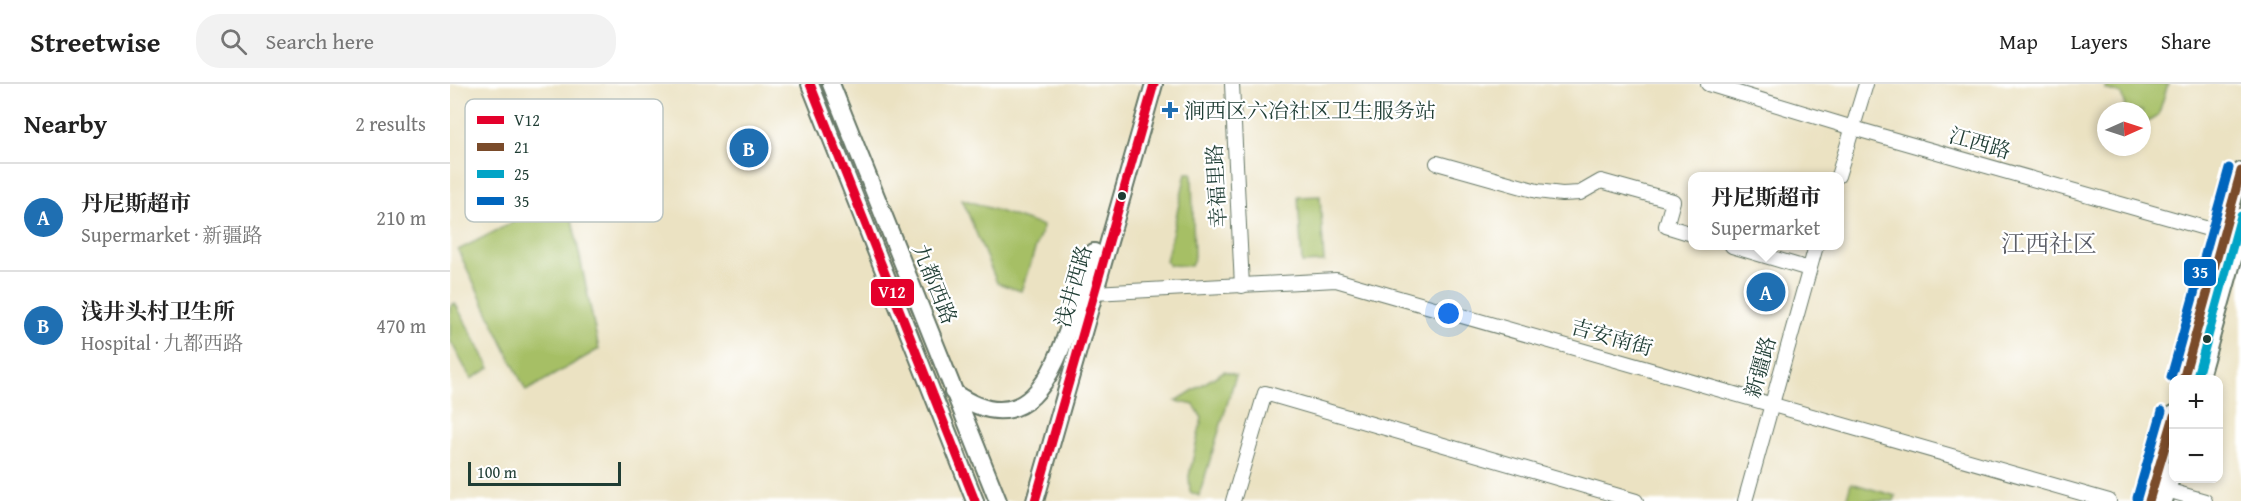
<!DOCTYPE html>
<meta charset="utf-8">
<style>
body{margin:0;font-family:"Gentium Book Plus","Noto Serif SC",serif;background:#f2f2f2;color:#222}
.controls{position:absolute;right:18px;bottom:18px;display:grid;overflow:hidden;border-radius:12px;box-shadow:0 3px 9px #0003}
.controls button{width:54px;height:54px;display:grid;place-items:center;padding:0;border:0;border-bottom:2px solid #e0e0e0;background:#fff;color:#222;font:30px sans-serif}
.compass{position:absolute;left:1647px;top:18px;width:54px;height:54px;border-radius:50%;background:#fff;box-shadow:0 3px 9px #0003;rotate:87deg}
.scale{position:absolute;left:18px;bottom:15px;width:153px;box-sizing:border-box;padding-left:6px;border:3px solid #1f3d34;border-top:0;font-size:16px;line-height:21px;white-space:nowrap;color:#1f3d34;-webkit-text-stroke:4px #fff;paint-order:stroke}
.you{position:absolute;left:999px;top:230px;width:21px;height:21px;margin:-15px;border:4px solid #fff;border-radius:50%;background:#1a73e8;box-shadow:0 0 0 9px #1a73e833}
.badge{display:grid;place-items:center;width:39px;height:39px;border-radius:50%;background:#1f6fb2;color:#fff;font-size:20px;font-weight:700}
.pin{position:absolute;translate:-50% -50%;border:3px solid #fff;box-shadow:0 2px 6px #0006}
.popup{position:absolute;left:1238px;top:88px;width:156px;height:78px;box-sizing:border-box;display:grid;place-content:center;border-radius:12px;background:#fff;filter:drop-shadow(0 2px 4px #0005);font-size:20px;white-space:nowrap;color:#767676}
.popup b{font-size:22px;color:#222}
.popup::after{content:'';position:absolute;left:50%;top:100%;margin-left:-12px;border:12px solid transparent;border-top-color:#fff}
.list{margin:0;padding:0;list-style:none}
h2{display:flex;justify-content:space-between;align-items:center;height:78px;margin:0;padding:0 24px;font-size:26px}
h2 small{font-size:20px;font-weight:400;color:#767676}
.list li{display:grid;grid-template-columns:39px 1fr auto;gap:18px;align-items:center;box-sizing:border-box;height:108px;padding:0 24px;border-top:2px solid #e0e0e0}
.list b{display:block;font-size:22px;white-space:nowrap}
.list p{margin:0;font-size:20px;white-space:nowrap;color:#767676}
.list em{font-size:20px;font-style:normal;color:#767676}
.icon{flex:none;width:33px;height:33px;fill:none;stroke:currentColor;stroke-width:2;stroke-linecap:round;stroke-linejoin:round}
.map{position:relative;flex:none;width:1791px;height:417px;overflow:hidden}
header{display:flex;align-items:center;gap:36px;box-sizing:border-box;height:84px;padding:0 30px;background:#fff;border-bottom:2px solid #e0e0e0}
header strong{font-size:28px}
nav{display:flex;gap:33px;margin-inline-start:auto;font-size:21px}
.search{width:420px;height:54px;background:#f2f2f2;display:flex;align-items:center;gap:15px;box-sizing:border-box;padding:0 21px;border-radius:24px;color:#767676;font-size:22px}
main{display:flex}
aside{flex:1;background:#fff}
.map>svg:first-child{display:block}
.green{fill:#a6bf65;stroke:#627e4c;stroke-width:1.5}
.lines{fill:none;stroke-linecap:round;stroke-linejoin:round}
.minor-casing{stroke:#676;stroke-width:16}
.major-casing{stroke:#676;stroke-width:20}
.minor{stroke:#fff;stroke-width:14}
.major{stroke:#fff;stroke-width:16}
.bus-1-casing{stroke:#fff;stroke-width:14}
.bus-2-casing{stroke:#fff;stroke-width:14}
.bus-3-casing{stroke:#fff;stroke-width:14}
.bus-4-casing{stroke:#fff;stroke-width:14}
.bus-1{stroke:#e4002b;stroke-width:9}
.bus-2{stroke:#7a4b2a;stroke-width:9}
.bus-3{stroke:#02a4c6;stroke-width:9}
.bus-4{stroke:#0065bd;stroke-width:9}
.poi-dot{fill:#1f6fb2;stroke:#fff;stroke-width:2}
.bus-dot{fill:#1f3d34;stroke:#fff;stroke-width:2}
.labels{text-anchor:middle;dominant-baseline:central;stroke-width:4.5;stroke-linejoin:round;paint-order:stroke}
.poi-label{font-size:21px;fill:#1f3d34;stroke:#fff;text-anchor:start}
.street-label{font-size:21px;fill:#1f3d34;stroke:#fff}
.quarter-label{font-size:24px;fill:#5c5f67;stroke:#fff}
.key{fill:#fff;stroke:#bcc5c2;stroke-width:1.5}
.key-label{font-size:16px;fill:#1f3d34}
.line-badge{stroke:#fff;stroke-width:2}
.badge-label{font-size:16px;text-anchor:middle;font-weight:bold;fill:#fff}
</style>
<header>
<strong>Streetwise</strong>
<div class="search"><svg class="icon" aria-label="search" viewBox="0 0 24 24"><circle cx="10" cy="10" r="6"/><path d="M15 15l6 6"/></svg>Search here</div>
<nav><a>Map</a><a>Layers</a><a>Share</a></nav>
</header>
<main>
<aside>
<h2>Nearby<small>2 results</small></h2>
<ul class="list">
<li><span class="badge">A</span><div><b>丹尼斯超市</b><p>Supermarket · 新疆路</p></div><em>210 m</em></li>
<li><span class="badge">B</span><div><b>浅井头村卫生所</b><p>Hospital · 九都西路</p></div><em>470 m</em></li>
</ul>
</aside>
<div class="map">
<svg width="1791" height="417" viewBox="0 0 1791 417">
<rect width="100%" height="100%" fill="#fff"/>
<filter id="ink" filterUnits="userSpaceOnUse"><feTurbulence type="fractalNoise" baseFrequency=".0167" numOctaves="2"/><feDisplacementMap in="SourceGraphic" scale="12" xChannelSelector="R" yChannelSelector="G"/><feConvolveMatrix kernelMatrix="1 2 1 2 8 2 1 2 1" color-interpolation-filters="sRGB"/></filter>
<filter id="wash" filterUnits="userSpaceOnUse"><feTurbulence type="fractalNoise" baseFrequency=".008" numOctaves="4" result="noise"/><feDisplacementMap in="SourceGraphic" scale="24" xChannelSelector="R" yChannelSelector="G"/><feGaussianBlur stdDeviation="1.35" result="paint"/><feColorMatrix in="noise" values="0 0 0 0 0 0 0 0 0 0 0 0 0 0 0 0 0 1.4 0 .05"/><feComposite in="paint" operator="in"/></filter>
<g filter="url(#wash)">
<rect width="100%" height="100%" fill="#ebe2c2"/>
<!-- green -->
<g class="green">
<polygon points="1656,0 1718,0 1708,32 1692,41 1692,27 1669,27 1675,22 1671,10 1655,5"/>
<polygon points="736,89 742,89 744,175 741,182 719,181 716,177"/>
<polygon points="117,111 149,265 76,307 8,166"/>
<polygon points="870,112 874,178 852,179 848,113"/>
<polygon points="512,115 593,142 571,207 547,199"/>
<polygon points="5,219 40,284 21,295 0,256 0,222"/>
<polygon points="774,287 786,291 749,412 740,408 739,392 752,334 744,321 726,317"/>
<polygon points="1401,399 1446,412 1444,417 1396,417"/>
</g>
</g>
<g filter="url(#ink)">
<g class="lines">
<!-- minor casing -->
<g class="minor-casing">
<g id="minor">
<polyline points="782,0 792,202"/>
<polyline points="1258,0 1403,44 1783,152"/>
<polyline points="987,79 1087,107 1112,110 1130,109 1151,97 1223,117 1216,142 1242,150"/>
<polyline points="1388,92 1416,0"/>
<polyline points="1282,162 1359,185"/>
<polyline points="644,209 886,196 1659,417"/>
<polyline points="1717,406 1755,417"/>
<polyline points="783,417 815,309 1186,417"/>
<polyline points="1295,417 1366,162"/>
</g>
</g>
<!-- major casing -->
<g class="major-casing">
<g id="major">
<polyline points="360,0 525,417"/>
<polyline points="381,0 548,417"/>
<polyline points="1733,296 1791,87"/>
<polyline points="1749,296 1791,147"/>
<path d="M503,308C576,359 603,292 622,234C630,212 638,190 644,168"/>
<polyline points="585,417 704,0"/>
<polyline points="1699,417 1724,330"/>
<polyline points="1714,417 1724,384"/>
</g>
</g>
<!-- minor -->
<use href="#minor" class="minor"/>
<!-- major -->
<use href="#major" class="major"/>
<!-- bus-1 casing -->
<g class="bus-1-casing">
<g id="bus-1">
<polyline points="360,0 525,417"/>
<polyline points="585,417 704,0"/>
</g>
</g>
<!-- bus-2 casing -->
<g class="bus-2-casing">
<g id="bus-2">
<polyline points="1733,296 1791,87"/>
<polyline points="1699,417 1724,332"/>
</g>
</g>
<!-- bus-3 casing -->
<g class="bus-3-casing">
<polyline id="bus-3" points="1746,296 1791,132"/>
</g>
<!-- bus-4 casing -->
<g class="bus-4-casing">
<g id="bus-4">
<polyline points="1721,293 1779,84"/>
<polyline points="1687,414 1712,327"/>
</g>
</g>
<!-- bus-1 -->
<use href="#bus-1" class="bus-1"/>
<!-- bus-2 -->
<use href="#bus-2" class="bus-2"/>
<!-- bus-3 -->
<use href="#bus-3" class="bus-3"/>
<!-- bus-4 -->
<use href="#bus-4" class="bus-4"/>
</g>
</g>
<!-- markers -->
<path class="poi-dot" d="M717 17h6v6h6v6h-6v6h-6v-6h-6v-6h6z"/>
<g class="bus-dot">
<circle cx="672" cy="112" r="5"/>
<circle cx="1757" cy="255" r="5"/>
</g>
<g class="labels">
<!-- poi labels -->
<g class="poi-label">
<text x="734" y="26">涧西区六冶社区卫生服务站</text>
</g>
<!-- street labels -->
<g class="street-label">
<text transform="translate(1530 59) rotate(16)">江西路</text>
<text transform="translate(766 102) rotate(-93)">幸福里路</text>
<text transform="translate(485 200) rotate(68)">九都西路</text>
<text transform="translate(623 202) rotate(-74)">浅井西路</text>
<text transform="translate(1162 253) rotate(16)">吉安南街</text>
<text transform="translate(1310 283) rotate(-74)">新疆路</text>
</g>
<!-- quarter labels -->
<g class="quarter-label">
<text x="1599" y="159">江西社区</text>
</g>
</g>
<!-- legend -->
<rect x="15" y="15" width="198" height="123" rx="9" class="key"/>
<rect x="27" y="32" width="27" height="8" fill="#e4002b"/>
<rect x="27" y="59" width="27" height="8" fill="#7a4b2a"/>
<rect x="27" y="86" width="27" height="8" fill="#02a4c6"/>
<rect x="27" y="113" width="27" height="8" fill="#0065bd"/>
<g class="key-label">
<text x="64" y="42">V12</text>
<text x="64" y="69">21</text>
<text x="64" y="96">25</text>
<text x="64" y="123">35</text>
</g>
<g class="line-badge">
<rect x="1733" y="174" width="34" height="29" rx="6" fill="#0065bd"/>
<rect x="420" y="194" width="45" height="29" rx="6" fill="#e4002b"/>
</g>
<g class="badge-label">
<text x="1750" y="194">35</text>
<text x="442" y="214">V12</text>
</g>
</svg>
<div class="controls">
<button>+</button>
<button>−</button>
</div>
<svg class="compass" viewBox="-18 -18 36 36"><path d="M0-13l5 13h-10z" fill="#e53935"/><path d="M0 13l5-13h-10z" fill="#767676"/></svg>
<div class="scale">100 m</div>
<div class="you"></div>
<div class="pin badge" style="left:1316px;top:208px">A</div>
<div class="popup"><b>丹尼斯超市</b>Supermarket</div>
<div class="pin badge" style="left:299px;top:64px">B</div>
</div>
</main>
